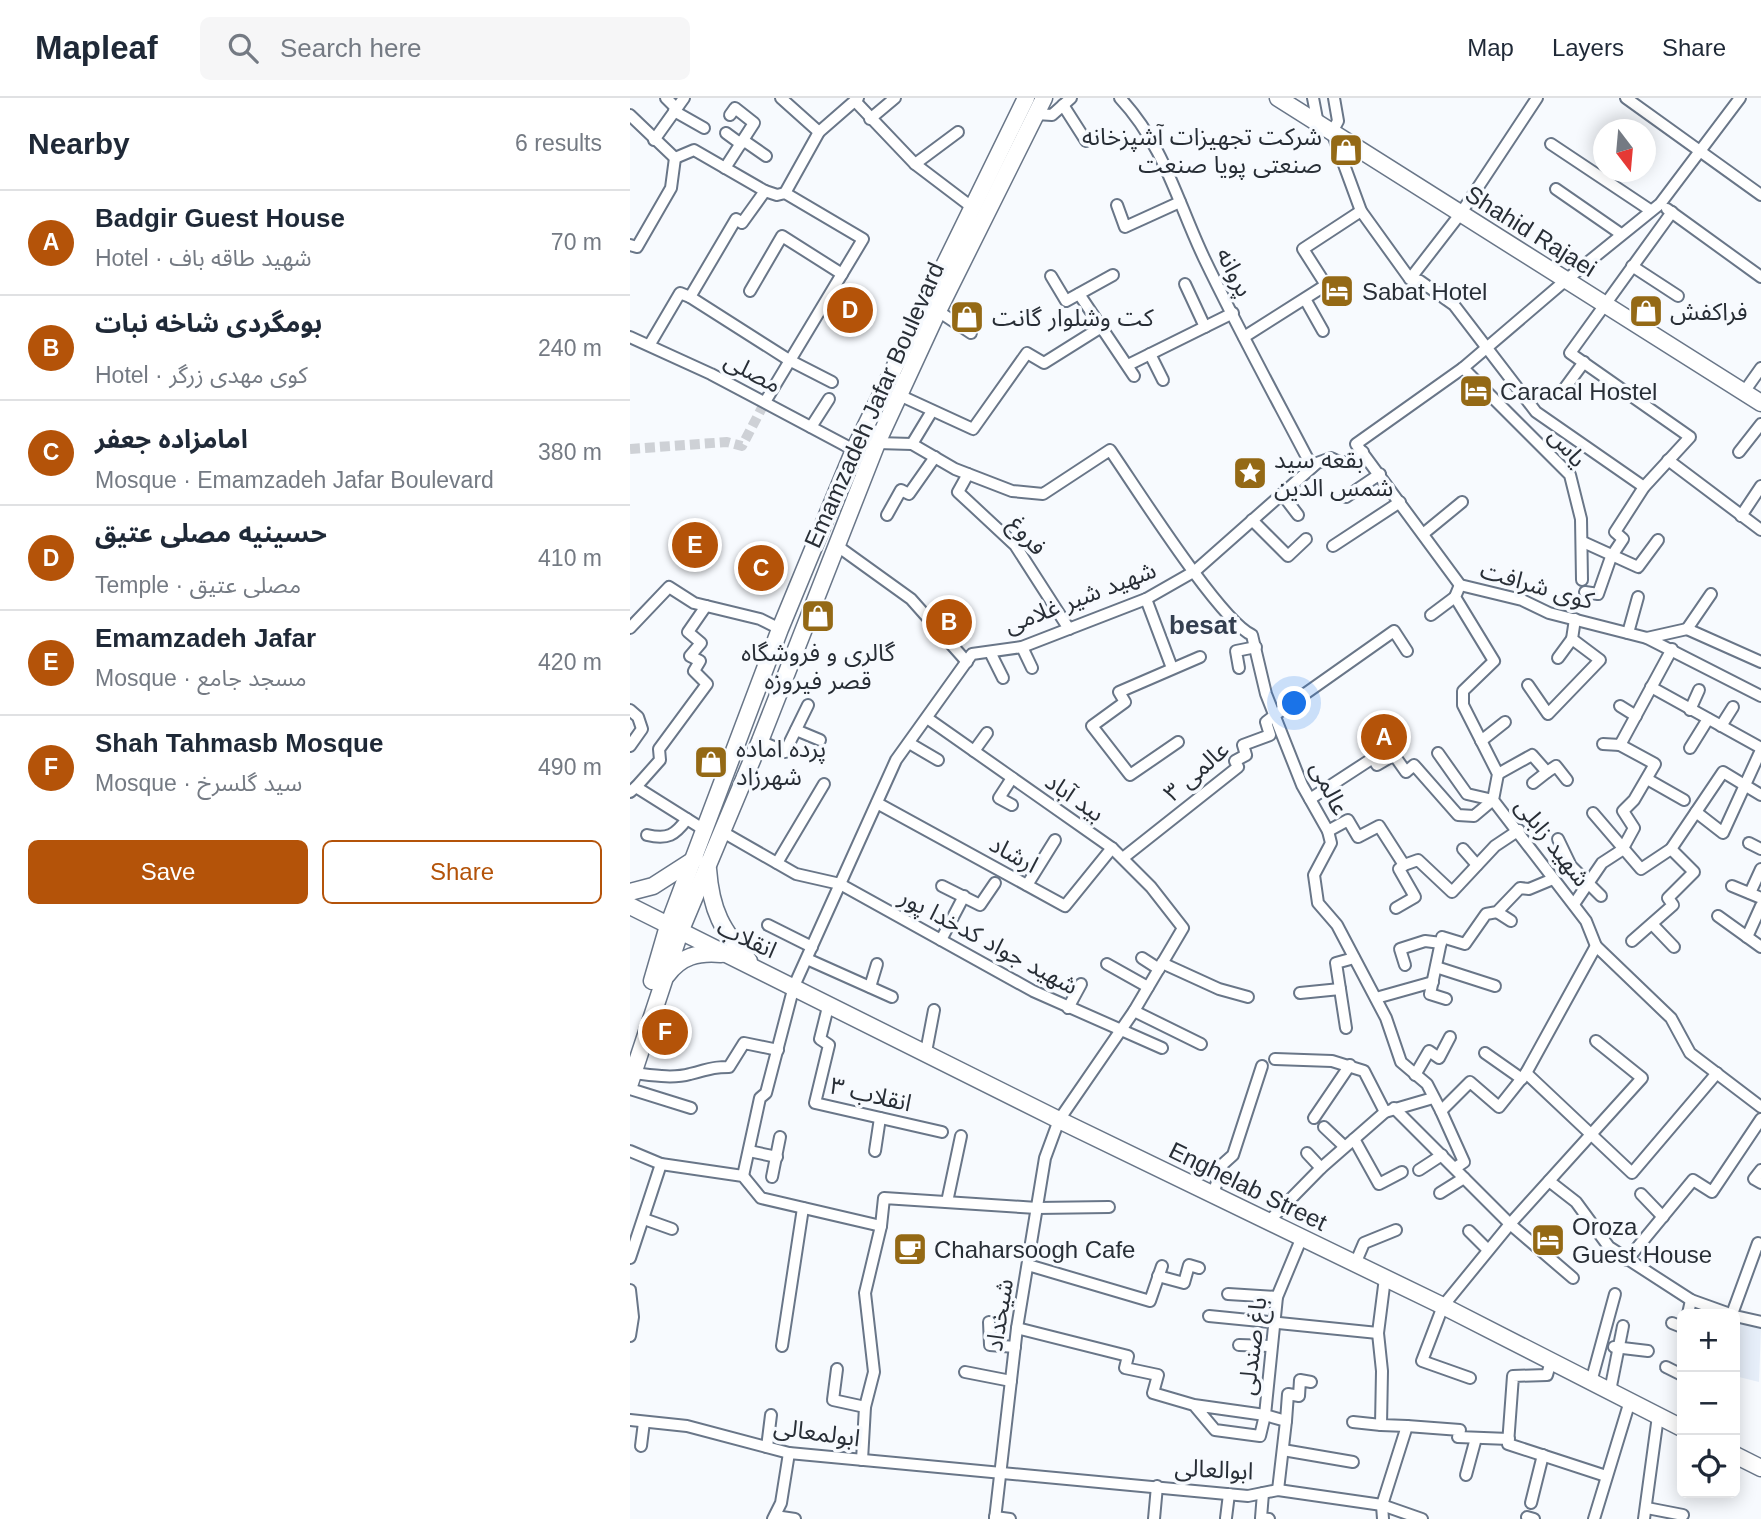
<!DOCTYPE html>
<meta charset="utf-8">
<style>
body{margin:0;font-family:Helvetica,"Noto Sans Arabic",sans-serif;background:#f6f6f7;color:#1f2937}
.controls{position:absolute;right:21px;bottom:21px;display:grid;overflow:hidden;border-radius:10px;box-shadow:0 4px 18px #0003}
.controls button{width:63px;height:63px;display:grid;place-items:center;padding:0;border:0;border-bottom:2px solid #e0e1e3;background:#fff;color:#1f2937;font:35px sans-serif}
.compass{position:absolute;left:963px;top:21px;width:63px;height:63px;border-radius:50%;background:#fff;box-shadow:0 4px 18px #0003;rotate:164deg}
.you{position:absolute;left:665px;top:606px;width:24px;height:24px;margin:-18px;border:5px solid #fff;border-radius:50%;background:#1a73e8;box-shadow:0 0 0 10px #1a73e833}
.badge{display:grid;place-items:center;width:46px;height:46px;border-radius:50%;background:#b45309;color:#fff;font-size:23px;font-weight:700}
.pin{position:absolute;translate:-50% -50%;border:4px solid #fff;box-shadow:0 2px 7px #0006}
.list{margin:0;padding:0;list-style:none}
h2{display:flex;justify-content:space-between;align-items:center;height:91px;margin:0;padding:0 28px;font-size:30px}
h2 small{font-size:23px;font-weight:400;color:#747a83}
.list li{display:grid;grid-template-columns:46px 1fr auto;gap:21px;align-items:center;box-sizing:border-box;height:105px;padding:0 28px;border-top:2px solid #e0e1e3}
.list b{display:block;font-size:26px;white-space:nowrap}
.list p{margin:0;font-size:23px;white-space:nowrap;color:#747a83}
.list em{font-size:23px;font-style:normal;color:#747a83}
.actions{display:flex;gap:14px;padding:21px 28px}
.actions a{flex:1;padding:16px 0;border:2px solid #b45309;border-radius:10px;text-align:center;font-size:24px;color:#b45309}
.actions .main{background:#b45309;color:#fff}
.icon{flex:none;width:38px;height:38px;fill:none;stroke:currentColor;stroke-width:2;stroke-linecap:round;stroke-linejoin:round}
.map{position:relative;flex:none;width:1131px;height:1421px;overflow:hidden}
header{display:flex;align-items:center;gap:42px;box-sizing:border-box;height:98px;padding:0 35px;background:#fff;border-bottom:2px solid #e0e1e3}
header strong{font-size:33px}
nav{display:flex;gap:38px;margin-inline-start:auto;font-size:24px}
.search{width:490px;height:63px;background:#f6f6f7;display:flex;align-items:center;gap:18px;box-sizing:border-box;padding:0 24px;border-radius:10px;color:#747a83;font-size:26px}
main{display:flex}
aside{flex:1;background:#fff}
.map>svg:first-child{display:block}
.built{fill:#e6eef9}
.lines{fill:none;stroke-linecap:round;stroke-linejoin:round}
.minor-tunnel{stroke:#ced1d6;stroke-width:10;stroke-dasharray:10 5;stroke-linecap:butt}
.minor-casing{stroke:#697688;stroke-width:14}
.secondary-casing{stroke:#697688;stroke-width:19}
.minor{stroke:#fff;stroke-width:10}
.secondary{stroke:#fff;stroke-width:16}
.labels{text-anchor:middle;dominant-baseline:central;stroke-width:7;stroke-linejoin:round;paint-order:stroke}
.poi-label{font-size:24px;fill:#282e36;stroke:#f7fafe;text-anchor:start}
.street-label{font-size:24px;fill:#282e36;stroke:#f7fafe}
.neighbourhood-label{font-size:26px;font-weight:bold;fill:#343f50;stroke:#f7fafe}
</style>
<header>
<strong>Mapleaf</strong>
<div class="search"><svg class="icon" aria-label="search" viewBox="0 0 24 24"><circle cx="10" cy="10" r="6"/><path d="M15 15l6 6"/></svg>Search here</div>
<nav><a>Map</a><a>Layers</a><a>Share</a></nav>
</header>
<main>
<aside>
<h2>Nearby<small>6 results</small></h2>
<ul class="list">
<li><span class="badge">A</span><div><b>Badgir Guest House</b><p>Hotel · شهید طاقه باف</p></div><em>70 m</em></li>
<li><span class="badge">B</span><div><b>بومگردی شاخه نبات</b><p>Hotel · کوی مهدی زرگر</p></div><em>240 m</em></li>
<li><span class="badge">C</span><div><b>امامزاده جعفر</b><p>Mosque · Emamzadeh Jafar Boulevard</p></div><em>380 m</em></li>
<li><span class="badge">D</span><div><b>حسینیه مصلی عتیق</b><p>Temple · مصلی عتیق</p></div><em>410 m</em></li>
<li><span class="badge">E</span><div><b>Emamzadeh Jafar</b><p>Mosque · مسجد جامع</p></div><em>420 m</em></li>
<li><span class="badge">F</span><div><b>Shah Tahmasb Mosque</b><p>Mosque · سید گلسرخ</p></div><em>490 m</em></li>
</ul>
<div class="actions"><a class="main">Save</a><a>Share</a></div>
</aside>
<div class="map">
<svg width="1131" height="1421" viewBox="0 0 1131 1421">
<rect width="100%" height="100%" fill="#f7fafe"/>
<!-- built -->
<polygon class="built" points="1110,1224 1131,1230 1129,1284 1105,1278 1105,1242"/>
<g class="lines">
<!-- minor-tunnel -->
<polyline class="minor-tunnel" points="0,351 97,344 112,348 135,304"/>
<!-- minor casing -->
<g class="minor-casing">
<g id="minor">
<polyline points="36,0 46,10"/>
<polyline points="151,0 189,34"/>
<path d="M490,0C534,47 547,103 574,160C608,231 646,300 682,369"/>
<polyline points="683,0 688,26"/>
<polyline points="704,0 708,23 702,34 731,113 780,181 790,183 824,207 906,314 1014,389"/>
<polyline points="996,0 1131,97"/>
<polyline points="1110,0 1030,106 936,182 833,270 726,346 830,487 892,502 919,515 1017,540 1131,598"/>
<polyline points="225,3 285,66 343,110"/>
<polyline points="433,7 456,43"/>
<polyline points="44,13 74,30"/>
<polyline points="406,16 422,17 441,0"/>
<polyline points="0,17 45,60"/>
<polyline points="240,21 265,0"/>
<polyline points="96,35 111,46"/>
<polyline points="24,42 54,0"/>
<polyline points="113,42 136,58"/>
<polyline points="921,46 1020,112"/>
<polyline points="45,60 64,52 135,93 147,97 155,95 233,141 135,304"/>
<polyline points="285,66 328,34"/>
<polyline points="95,70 124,25 105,10 100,17"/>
<polyline points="926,91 991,136"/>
<polyline points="155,95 189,34 228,0"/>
<polyline points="487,107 495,129 550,104"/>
<polyline points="1037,111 1131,179"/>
<polyline points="0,147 7,149 41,90 45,60"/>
<polyline points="1002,168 1048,198"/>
<polyline points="421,178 436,203 483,177"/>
<polyline points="780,181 831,115 907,0"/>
<polyline points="555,186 575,229"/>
<polyline points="120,193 152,138 212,176"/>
<polyline points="449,196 504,278"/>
<polyline points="60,199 159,262 202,284"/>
<polyline points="675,201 693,233"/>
<polyline points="308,213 341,235"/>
<polyline points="0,239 81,276 224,352"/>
<polyline points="614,239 696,187 673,151 731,113"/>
<polyline points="20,246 50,195 60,199 106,121 112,125 135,93"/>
<polyline points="520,256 533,282"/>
<polyline points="498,267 603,215"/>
<polyline points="833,270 940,377 951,421 952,482"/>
<polyline points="932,294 954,264"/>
<polyline points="1114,294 1131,270"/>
<polyline points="269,297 343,331 397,255 414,265 473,228"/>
<polyline points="181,329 199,301"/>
<path d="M247,345L282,346L325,371L382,393L413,396L480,352C505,388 590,523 622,537L636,596L672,687L698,733L701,745L684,777L688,805L707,827L756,920L771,964L797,986L811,1013L840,984L869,1009L896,975L966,848L1041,920L1060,955L1131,1009"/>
<polyline points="282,346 302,313"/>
<polyline points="1109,354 1131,326"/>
<polyline points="1038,362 1131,432"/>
<polyline points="338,376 328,394 385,447 439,531"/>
<polyline points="652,396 668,417"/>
<polyline points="716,399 750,376"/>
<polyline points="257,417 271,392 279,396 305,359"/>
<polyline points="1111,418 1131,388"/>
<polyline points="622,422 658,458 676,441"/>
<polyline points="793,436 832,404"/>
<polyline points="953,444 1008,469 1028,442"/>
<polyline points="206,447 281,501 337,564"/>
<polyline points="703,448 770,404"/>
<polyline points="830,487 825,499 864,563 833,593 833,607 868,676 863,702 956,823 966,848"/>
<polyline points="955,494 968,496 981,459 993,441 985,434 1014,389 1060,339 940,255 1042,114"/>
<polyline points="1081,496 1057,531 1131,564"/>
<polyline points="516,501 542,570"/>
<polyline points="801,517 825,499"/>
<polyline points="0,530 39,489 64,505 130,521 150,531"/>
<polyline points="998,535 1008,499"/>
<polyline points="1017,540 1057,531"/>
<polyline points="392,549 402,570"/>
<polyline points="360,554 373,580"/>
<polyline points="928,560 942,541"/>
<polyline points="609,570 606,553 626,549"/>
<polyline points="898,587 918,616 970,562 942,541 945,521"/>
<polyline points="1021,589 1131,650"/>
<polyline points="990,608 1006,618"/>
<polyline points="0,612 8,619 12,631 0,648"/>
<polyline points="1060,612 1069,592"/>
<polyline points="297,620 482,750 521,789 553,830 504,913 429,1022 415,1060 387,1230 365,1421"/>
<polyline points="1091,628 1103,609"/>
<polyline points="166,632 190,642"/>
<polyline points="130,643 155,654 178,607"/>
<polyline points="851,643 875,624"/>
<polyline points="548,644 500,677 462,628 495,604 489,594 570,559"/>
<polyline points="279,645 308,662"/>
<polyline points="973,646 990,647"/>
<polyline points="1060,650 1078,621"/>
<polyline points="344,653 357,635"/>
<polyline points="808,655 837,696 863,702"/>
<polyline points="868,676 902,657 917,674 926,668 937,682"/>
<polyline points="1017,681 1054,702"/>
<polyline points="903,685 917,674"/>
<polyline points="6,689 30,662 29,651 77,586 64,573 70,563 60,558 71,545 58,534 76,508"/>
<polyline points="0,694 6,689 76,733"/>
<polyline points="680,701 743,660 747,667 764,657 776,674 784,667 828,717 844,718 863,702"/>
<polyline points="247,705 435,808 482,750"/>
<polyline points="382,707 369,700 382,680"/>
<polyline points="1066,714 1093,735 1131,652"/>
<polyline points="963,715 1011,771 1041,751 1093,674 1131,697"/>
<polyline points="91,733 166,776 210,786 403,893 532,950"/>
<polyline points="698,733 718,722 728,739 749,728 774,767 788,762 822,794 865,748 889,732"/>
<path d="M17,737C38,742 45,737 57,721"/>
<polyline points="928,741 941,768 971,798"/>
<polyline points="1119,745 1131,751"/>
<polyline points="833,751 847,767"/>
<polyline points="493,760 608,669 605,663 616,657 613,647 640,637 636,624 645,617 764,533 777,553"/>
<polyline points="147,765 194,686"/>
<polyline points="397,787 425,742"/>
<polyline points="312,788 350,807 365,785"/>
<polyline points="1102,788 1131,800"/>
<polyline points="1120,795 1131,771"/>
<polyline points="944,806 972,765 992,752 1004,730 993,713 1004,702 1025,666 990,647 1042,551"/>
<polyline points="766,810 785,799 769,771 774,767"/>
<polyline points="867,814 881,823"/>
<polyline points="1088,818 1131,849"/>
<polyline points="1022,826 1044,849"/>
<polyline points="138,827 182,849"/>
<polyline points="1117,839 1131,808"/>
<polyline points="311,842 334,798"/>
<polyline points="1002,843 1043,807 1038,800 1064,774 1041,751"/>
<polyline points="512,860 529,871"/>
<polyline points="177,861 262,899"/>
<polyline points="532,865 589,891 618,899"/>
<polyline points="477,866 518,889"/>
<polyline points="775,867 770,851 795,843 811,845"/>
<polyline points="806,869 865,888"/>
<polyline points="240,889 247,866"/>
<polyline points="670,895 710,891"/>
<polyline points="746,900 803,884"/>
<polyline points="816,901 800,896 812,839 835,846 856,816 867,814 890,790 899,791 923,781"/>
<polyline points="199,905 190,941 199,947 185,1005 312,1034"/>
<polyline points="438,910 451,886"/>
<polyline points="504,913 571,946"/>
<polyline points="716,930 706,865 724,860"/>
<polyline points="296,954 304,912"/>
<polyline points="855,955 892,981"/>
<polyline points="645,961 702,963 734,973 755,1014"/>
<path d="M3,975C21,977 42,981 60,976C78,972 79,969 99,969L114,945L148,952"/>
<polyline points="896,975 1002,1075 1087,975"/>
<polyline points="785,977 799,953 809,960 820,939"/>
<polyline points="0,991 61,1010"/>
<polyline points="764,1010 880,1126 943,1180"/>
<polyline points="811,1013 834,1064 825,1070"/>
<polyline points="684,1020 720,967"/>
<polyline points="694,1029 714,1048"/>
<polyline points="724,1041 749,1086 772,1074"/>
<polyline points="0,1053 31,1066 113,1078 131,1100 251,1128"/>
<polyline points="119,1053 147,1059"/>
<polyline points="245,1053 250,1020"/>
<polyline points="677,1055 691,1070"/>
<polyline points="789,1072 812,1057"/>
<polyline points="1131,1072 1124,1081 1131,1085"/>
<polyline points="113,1078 130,1000 136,995 164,888 266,662 342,556 392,549 516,501 565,473 687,365 701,360 714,366 733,354"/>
<polyline points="142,1079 150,1039"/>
<polyline points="919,1083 946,1104 979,1149 1061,1202 1100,1216"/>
<polyline points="810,1095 834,1080"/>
<polyline points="583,1096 593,1066 603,1057 632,968"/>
<polyline points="1011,1096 1033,1119"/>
<polyline points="317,1104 331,1038"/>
<polyline points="14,1121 42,1131"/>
<polyline points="639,1123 691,1070 755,1014 803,1000"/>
<polyline points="839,1133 858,1152"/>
<polyline points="0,1160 31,1066"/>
<polyline points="997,1162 1063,1082 1082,1094 1131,1021"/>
<polyline points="725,1166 734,1145 766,1132"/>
<polyline points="398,1167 520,1203 532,1168"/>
<polyline points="528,1178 554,1185 559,1167 569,1170"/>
<polyline points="0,1192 3,1219 0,1238"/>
<polyline points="598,1196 647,1199"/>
<polyline points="1058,1216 1061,1202"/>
<polyline points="1102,1216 1128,1145 1131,1147"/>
<polyline points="579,1218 748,1235"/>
<polyline points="1105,1218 1131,1224"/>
<polyline points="359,1224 360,1247 385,1249"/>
<polyline points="1042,1225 1052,1229"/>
<polyline points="387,1230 498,1258 495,1270 528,1277 523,1295 564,1307 635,1317 630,1338 585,1332 564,1307"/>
<polyline points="609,1247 640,1248"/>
<polyline points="152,1248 173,1110"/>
<polyline points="984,1249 1018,1253"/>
<polyline points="921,1263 917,1277 883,1278 878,1346 976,1378"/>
<polyline points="1036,1269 1052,1277"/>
<polyline points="207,1271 203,1302 235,1309"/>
<polyline points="335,1274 381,1283"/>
<polyline points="840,1280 792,1263 813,1208 880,1126 1012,980 966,943"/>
<polyline points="961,1284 985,1196"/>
<polyline points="980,1293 993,1228"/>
<polyline points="0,1322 57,1328 159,1355 618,1398 648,1392 752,1407 792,1421"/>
<polyline points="656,1323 658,1296 669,1298 670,1282 681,1284"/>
<polyline points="723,1324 751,1327"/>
<polyline points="777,1328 830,1332 828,1339 879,1341"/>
<polyline points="11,1348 14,1324"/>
<polyline points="137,1349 141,1317"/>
<polyline points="653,1352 723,1364"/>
<polyline points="232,1362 235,1309 244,1274 235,1195 251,1128 254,1100 407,1110 479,1109"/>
<polyline points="836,1377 846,1340"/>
<polyline points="648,1392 656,1323 635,1317 647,1199 672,1139"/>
<polyline points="633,1395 631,1420 639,1421"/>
<polyline points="901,1405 913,1357"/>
<polyline points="1017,1410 1053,1417"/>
<polyline points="145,1418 165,1421"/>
<polyline points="365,1419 380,1421"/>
<polyline points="897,1419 904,1421"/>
<polyline points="596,1420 599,1396"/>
<polyline points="143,1421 151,1405 159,1355"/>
<polyline points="524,1421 527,1388"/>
<polyline points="753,1421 752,1407 777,1328 751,1327 752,1273 748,1235 755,1180"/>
<polyline points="964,1421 1000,1303"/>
<polyline points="1014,1421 1028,1318"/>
</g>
</g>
<!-- secondary casing -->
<g class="secondary-casing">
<g id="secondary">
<polyline points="648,0 1131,305"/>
<path d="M78,771C81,813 92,832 119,863"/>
<polyline points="0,794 23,788 65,761"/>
<polyline points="0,808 429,1022 813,1208 1052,1330"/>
<path d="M37,877C51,858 68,854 91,856"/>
<polyline points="22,883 38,828 150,531 224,352 396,0"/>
<polyline points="0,985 50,834 130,643 247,345 308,213 414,0"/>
<polyline points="1105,1357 1131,1370"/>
</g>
</g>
<!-- minor -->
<use href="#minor" class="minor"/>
<!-- secondary -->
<use href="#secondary" class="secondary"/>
</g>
<!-- icons -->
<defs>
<g id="shop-square" transform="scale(1.75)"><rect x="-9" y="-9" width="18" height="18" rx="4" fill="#946915" stroke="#f7fafe"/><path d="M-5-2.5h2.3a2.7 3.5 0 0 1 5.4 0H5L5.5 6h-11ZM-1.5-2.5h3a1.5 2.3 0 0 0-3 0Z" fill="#fff"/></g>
<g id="hotel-square" transform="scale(1.75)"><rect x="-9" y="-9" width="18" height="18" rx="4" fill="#946915" stroke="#f7fafe"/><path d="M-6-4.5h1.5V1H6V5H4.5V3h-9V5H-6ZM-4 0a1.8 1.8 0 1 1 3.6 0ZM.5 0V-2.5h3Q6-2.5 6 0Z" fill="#fff"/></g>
<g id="sight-square" transform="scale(1.75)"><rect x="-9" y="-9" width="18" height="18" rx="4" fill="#946915" stroke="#f7fafe"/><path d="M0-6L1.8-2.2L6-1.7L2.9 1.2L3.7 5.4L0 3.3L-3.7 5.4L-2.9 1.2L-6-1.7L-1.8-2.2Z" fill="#fff"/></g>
<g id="cafe-square" transform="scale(1.75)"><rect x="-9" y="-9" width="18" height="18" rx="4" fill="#946915" stroke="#f7fafe"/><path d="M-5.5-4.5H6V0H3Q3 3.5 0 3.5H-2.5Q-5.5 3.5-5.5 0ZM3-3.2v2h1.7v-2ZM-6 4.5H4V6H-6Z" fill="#fff"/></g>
</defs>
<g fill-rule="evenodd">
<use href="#shop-square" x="716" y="52"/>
<use href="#hotel-square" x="707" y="193"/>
<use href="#shop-square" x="1016" y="213"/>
<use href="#shop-square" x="337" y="219"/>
<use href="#hotel-square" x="846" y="293"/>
<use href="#sight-square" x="620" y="375"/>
<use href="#shop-square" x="188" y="518"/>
<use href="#shop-square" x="81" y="664"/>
<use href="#hotel-square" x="918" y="1142"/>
<use href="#cafe-square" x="280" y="1151"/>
</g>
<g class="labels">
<!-- poi labels -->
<g class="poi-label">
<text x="692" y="38" text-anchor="end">شرکت تجهیزات آشپزخانه<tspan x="692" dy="28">صنعتی پویا صنعت</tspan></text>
<text x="732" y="193">Sabat Hotel</text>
<text x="1040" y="213">فراکفش</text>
<text x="362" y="219">کت وشلوار گانت</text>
<text x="870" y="293">Caracal Hostel</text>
<text x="644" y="361">بقعه سید<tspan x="644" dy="28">شمس الدین</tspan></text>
<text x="188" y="554" text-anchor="middle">گالری و فروشگاه<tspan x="188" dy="28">قصر فیروزه</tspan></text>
<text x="106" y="650">پرده اماده<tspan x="106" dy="28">شهرزاد</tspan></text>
<text x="942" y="1128">Oroza<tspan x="942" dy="28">Guest House</tspan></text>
<text x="304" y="1151">Chaharsoogh Cafe</text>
</g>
<!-- street labels -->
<g class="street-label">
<text transform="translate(901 133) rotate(32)">Shahid Rajaei</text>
<text transform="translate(605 174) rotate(63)">پروانه</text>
<text transform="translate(123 274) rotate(28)">مصلی</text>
<text transform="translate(244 307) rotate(-66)">Emamzadeh Jafar Boulevard</text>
<text transform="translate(938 349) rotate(50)">یاس</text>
<text transform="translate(398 437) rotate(50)">فروغ</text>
<text transform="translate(907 487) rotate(16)">کوی شرافت</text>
<text transform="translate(450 499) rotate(-21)">شهید شیر غلامی</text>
<text transform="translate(566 673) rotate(-41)">عالمی ۳</text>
<text transform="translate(700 690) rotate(64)">عالمی</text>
<text transform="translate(445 699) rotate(35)">بید آباد</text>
<text transform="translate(923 744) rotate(52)">شهید زابلی</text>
<text transform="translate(384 756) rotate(29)">ارشاد</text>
<text transform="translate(117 840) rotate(25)">انقلاب</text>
<text transform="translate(359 843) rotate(28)">شهید جواد کدخدا پور</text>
<text transform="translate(241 996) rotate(13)">انقلاب ۳</text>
<text transform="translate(618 1088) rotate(26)">Enghelab Street</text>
<text transform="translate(369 1217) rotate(-81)">شیخداد</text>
<text transform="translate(622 1248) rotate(-83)">باغ صندلی</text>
<text transform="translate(187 1334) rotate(8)">ابولمعالی</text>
<text transform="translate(584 1371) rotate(3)">ابوالعالی</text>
</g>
<!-- neighbourhood labels -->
<g class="neighbourhood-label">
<text x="573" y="527">besat</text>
</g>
</g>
</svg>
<div class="controls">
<button>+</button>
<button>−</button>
<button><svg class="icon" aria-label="locate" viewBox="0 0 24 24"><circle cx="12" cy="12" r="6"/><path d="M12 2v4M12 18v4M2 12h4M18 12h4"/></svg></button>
</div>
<svg class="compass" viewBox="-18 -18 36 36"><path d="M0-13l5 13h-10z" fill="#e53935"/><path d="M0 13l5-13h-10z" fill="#747a83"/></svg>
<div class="you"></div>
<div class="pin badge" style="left:754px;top:639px">A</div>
<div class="pin badge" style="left:319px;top:524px">B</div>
<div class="pin badge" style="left:131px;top:470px">C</div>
<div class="pin badge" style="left:220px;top:212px">D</div>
<div class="pin badge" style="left:65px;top:447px">E</div>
<div class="pin badge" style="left:35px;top:934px">F</div>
</div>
</main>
